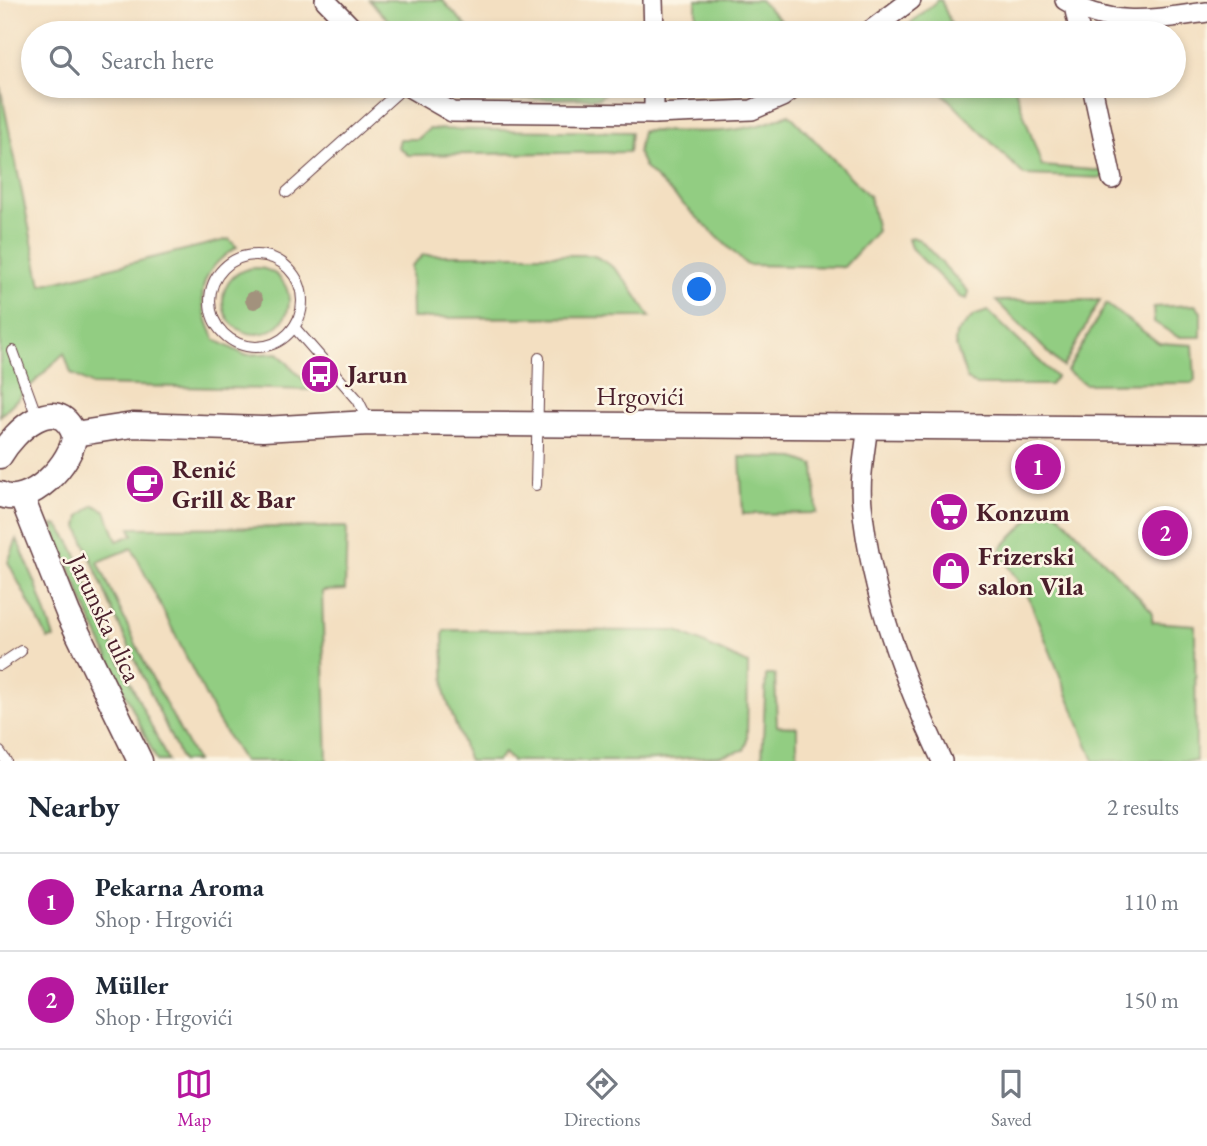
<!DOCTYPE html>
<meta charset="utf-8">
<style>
body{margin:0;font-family:"EB Garamond",serif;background:#f6f6f7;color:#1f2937}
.you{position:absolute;left:700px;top:290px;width:24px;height:24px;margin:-18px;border:5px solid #fff;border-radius:50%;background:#1a73e8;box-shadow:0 0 0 10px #1a73e833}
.badge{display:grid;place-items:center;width:46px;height:46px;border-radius:50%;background:#b5179e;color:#fff;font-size:23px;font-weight:700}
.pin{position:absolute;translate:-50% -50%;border:4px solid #fff;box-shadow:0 2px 7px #0006}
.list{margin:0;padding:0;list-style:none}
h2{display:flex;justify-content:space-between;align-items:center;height:91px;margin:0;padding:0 28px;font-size:30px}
h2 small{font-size:23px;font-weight:400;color:#747a83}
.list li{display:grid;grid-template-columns:46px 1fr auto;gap:21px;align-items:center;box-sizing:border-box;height:98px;padding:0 28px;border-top:2px solid #e0e1e3}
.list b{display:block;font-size:26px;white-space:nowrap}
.list p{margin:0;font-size:23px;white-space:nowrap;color:#747a83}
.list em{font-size:23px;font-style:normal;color:#747a83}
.icon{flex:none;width:38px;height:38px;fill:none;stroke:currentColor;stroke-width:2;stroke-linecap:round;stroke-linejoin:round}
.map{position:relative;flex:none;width:1207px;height:761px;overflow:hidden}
.search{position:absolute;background:#fff;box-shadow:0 4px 10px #0003;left:21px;right:21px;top:21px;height:77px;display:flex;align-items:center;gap:18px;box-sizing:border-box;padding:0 24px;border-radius:38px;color:#747a83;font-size:26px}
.sheet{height:287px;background:#fff}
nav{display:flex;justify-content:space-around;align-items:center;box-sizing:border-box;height:98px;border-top:2px solid #e0e1e3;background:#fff;font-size:19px;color:#747a83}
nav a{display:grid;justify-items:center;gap:4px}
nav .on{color:#b5179e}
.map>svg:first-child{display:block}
.green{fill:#92cd82;stroke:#6e7656;stroke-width:2}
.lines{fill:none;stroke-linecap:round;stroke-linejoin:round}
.service-casing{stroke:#633c42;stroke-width:12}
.minor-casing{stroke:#633c42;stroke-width:22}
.tertiary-casing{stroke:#633c42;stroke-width:27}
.service{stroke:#fff;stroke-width:10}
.minor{stroke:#fff;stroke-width:19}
.tertiary{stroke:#fff;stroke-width:24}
.tree{fill:#a2927d}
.labels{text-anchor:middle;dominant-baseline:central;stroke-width:5;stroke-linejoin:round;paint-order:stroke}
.poi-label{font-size:26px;font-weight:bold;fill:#4a1f2b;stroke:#fcf5e5;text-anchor:start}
.street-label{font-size:26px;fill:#4a1f2b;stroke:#fcf5e5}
</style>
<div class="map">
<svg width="1207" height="761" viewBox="0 0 1207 761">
<rect width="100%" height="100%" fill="#fcf5e5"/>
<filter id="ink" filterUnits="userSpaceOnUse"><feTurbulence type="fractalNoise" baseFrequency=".0143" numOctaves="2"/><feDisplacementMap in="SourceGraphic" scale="14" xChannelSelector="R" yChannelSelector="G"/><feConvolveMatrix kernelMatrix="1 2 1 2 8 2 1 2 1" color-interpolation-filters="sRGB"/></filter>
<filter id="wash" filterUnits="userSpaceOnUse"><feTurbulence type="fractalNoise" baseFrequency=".00686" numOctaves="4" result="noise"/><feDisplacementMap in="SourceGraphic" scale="28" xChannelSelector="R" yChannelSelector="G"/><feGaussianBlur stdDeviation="1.57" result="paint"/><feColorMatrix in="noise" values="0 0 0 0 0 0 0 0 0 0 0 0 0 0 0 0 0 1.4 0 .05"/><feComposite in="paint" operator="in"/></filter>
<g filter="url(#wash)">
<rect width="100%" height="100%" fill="#f3dfc1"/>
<!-- green -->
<g class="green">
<polygon points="369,0 442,0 473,33 400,33"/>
<polygon points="696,0 760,0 793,33 696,33"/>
<polygon points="938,0 941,0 955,33 899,33"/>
<path d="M0,86L41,285L229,239L237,247C195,273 196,300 215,340L245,355L278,353L313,390L92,385L71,373L64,353L0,416Z"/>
<polygon points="452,86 613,86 599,98 468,100"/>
<polygon points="935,86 1014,86 1042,166 1104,171 1103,178 1024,175"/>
<path d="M789,114L870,197L877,231L844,267L747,265L645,168L638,153L642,131C691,131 743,137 789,114Z"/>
<polygon points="429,129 631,132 629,152 408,155 398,147 400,139 418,139"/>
<polygon points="912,237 920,240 969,292 967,299 960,297 911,248 908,239"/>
<path d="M423,255H592C622,267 633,291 650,317L412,318L411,266Z"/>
<circle cx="256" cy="301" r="33"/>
<polygon points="1100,300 1063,367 996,301"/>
<polygon points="1106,304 1159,343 1193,345 1195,380 1192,383 1085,384 1067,371"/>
<polygon points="1195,305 1201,312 1201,337 1178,337 1154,322 1153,307"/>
<polygon points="988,311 1056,377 1050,385 976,385 967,379 955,343 956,334 973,316"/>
<polygon points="740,457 795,458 814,465 817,513 743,514"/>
<polygon points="94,505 106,511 117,541 133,535 130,528 347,527 345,590 322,591 327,761 243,761 218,721 132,548 98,562 147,668 196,761 182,761 114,614 78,527 80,516"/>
<polygon points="1038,511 1057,512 1152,611 1152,622 1195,625 1196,761 1094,761 1028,596 1002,557 1001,548"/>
<path d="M52,525H57C78,546 87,586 98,613C120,663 145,712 168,761H157L91,620Z"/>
<polygon points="17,539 36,584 54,638 48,639 8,562"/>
<polygon points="450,630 677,631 748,664 747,743 744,750 719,756 637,761 512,761 504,753 497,761 469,761 445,695 443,636 444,631"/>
<polygon points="766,675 775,675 777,726 797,727 797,761 762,761"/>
</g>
</g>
<g filter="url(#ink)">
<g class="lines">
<!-- service casing -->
<g class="service-casing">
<g id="service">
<polyline points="287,192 405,86"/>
<circle cx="256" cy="301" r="46"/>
<polyline points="294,327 358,400 369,422"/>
<polyline points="13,351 37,417"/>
<polyline points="536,485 539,358"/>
<polyline points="0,665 21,651"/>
<polyline points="0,752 6,761"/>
</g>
</g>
<!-- minor casing -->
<g class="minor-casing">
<g id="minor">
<polyline points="325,0 357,33"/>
<polyline points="653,0 654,33"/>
<path d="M1065,0C1113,29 1154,19 1207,12"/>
<polyline points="1074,6 1080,33"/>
<polyline points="867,33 911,0"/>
<polyline points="407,86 452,112 654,114 752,110 782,97 797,86"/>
<polyline points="1092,86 1112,179"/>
<polyline points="654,114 654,86"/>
<path d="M868,425C865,451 859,480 862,505C871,596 904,680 942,761"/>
</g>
</g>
<!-- tertiary casing -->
<g class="tertiary-casing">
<g id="tertiary">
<polyline points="74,434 133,425 263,429 369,423 1207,429"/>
<path d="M0,456C14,431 57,391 74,434C75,461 28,510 0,494"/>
<polyline points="22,498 68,613 140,761"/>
</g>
</g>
<!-- service -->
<use href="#service" class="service"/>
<!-- minor -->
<use href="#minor" class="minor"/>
<!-- tertiary -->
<use href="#tertiary" class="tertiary"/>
</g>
<!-- trees -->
<circle class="tree" cx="254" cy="300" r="9"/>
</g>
<!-- icons -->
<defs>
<g id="bus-disc" transform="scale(2.0125)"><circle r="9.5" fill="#b5179e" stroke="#fcf5e5"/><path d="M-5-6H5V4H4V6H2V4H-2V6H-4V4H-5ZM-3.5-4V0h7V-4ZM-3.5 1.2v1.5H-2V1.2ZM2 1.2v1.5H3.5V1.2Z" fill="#fff"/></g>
<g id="cafe-disc" transform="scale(2.0125)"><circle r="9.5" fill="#b5179e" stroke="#fcf5e5"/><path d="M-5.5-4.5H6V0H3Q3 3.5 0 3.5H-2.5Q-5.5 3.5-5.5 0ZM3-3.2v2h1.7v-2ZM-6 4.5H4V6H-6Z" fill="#fff"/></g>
<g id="supermarket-disc" transform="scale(2.0125)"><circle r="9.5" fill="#b5179e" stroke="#fcf5e5"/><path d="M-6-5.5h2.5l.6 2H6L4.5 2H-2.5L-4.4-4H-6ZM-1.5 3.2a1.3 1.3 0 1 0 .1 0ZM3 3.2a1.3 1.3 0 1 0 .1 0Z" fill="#fff"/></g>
<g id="shop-disc" transform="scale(2.0125)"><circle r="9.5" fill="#b5179e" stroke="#fcf5e5"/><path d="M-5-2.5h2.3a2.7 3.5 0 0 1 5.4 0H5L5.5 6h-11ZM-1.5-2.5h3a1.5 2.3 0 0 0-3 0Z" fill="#fff"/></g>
</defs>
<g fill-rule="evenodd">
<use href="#bus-disc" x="320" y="374"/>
<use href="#cafe-disc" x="145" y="484"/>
<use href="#supermarket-disc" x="949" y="512"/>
<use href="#shop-disc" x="951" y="571"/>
</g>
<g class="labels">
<!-- poi labels -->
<g class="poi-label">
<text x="347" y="374">Jarun</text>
<text x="172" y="469">Renić<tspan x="172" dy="30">Grill &amp; Bar</tspan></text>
<text x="976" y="512">Konzum</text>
<text x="978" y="556">Frizerski<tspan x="978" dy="30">salon Vila</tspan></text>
</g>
<!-- street labels -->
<g class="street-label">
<text x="640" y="396">Hrgovići</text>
<text transform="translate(105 618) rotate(65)">Jarunska ulica</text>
</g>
</g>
</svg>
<div class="you"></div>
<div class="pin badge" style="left:1038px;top:467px">1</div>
<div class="pin badge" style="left:1165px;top:533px">2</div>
<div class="search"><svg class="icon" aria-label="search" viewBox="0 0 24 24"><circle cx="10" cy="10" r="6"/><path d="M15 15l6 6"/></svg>Search here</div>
</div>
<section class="sheet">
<h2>Nearby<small>2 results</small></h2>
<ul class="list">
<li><span class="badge">1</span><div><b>Pekarna Aroma</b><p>Shop · Hrgovići</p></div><em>110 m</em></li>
<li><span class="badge">2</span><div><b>Müller</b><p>Shop · Hrgovići</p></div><em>150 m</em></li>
</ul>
</section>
<nav>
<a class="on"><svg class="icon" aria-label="map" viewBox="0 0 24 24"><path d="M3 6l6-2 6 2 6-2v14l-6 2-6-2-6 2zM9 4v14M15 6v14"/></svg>Map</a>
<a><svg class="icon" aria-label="directions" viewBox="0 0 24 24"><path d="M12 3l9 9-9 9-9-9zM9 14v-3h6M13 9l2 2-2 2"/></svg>Directions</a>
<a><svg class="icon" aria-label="saved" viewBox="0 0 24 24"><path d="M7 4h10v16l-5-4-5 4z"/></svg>Saved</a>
</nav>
